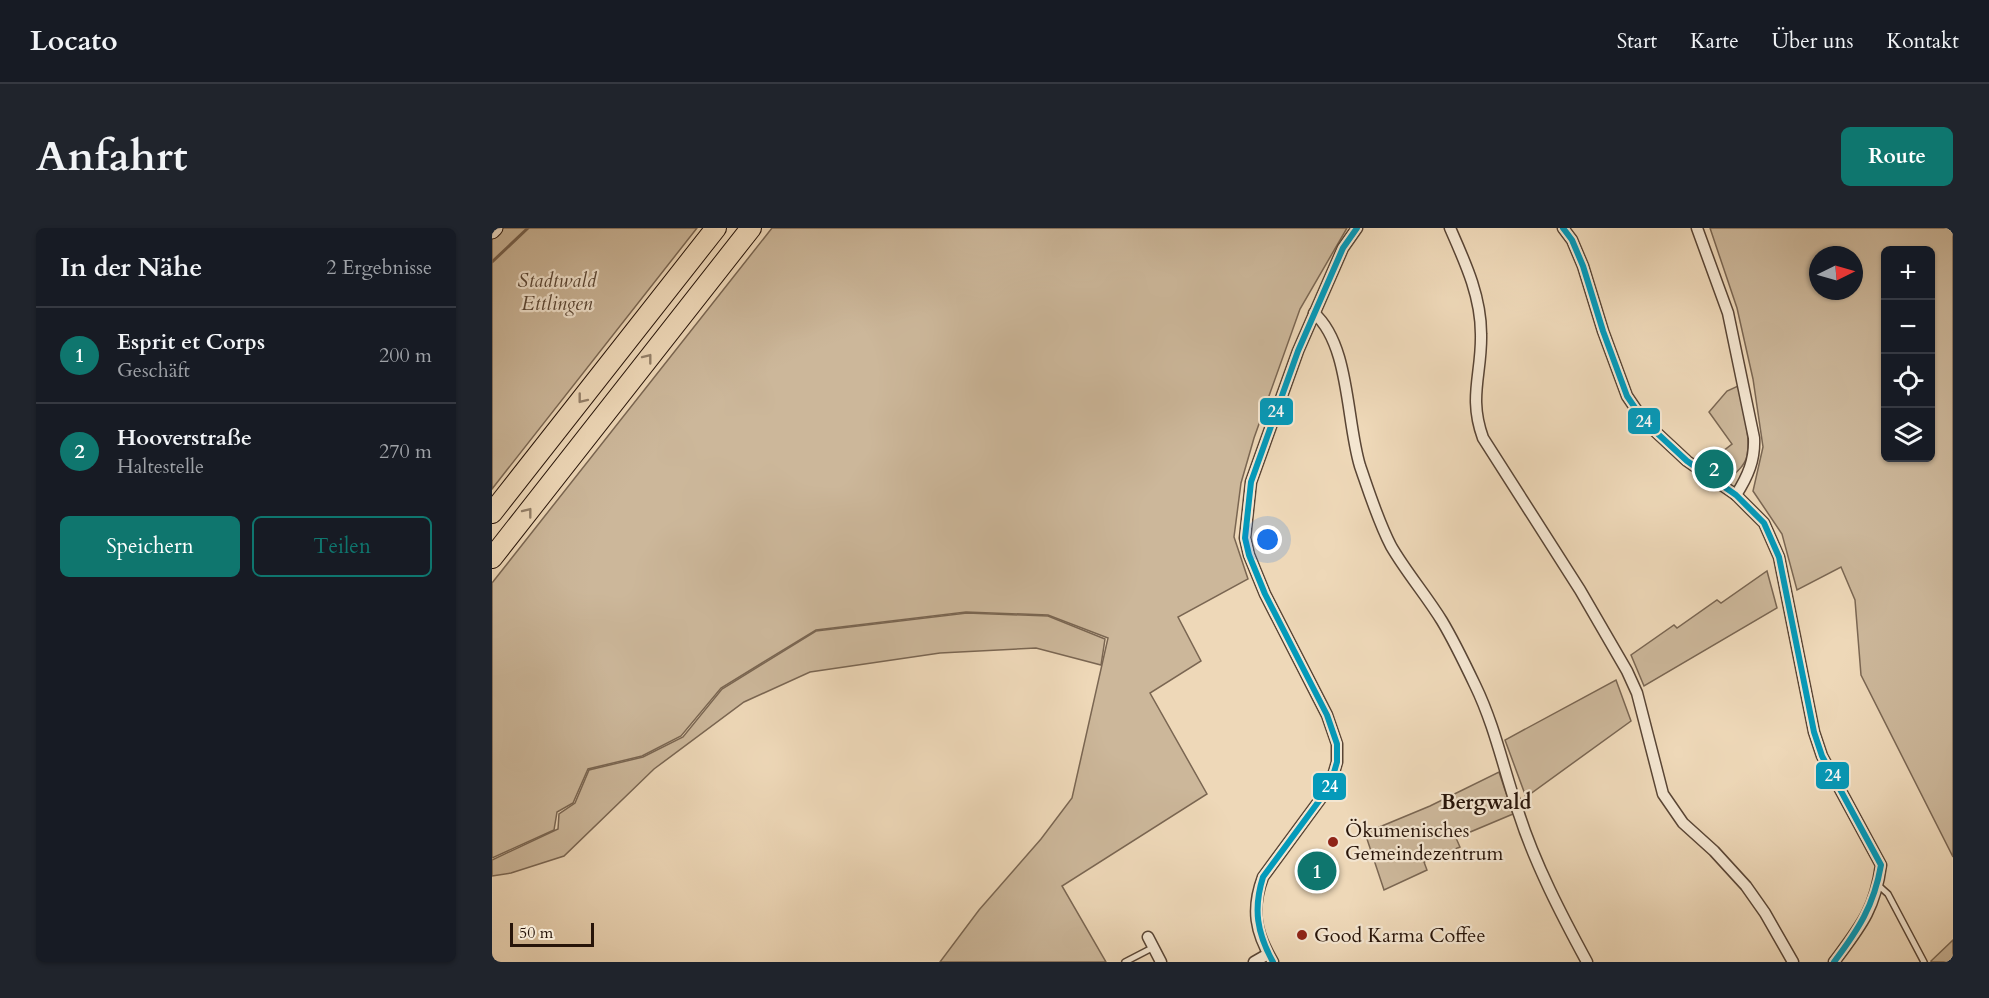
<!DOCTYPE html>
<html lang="de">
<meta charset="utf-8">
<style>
body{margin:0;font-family:Cardo,serif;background:#20242c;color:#f1f3f6}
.controls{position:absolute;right:18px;top:18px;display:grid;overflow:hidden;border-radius:9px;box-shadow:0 2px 4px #0004}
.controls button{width:54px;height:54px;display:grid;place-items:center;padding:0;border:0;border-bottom:2px solid #363941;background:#171b24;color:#f1f3f6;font:30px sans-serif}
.compass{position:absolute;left:1317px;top:18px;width:54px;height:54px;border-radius:50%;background:#171b24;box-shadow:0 2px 4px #0004;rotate:85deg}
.scale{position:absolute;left:18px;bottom:15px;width:84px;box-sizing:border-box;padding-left:6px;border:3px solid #271409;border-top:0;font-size:16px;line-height:21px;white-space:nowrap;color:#271409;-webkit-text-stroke:4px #f4e6d1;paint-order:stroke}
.you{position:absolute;left:776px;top:312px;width:21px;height:21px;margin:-15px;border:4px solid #fff;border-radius:50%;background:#1a73e8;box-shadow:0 0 0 9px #1a73e833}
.badge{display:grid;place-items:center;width:39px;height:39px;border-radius:50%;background:#0f766e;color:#fff;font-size:20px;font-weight:700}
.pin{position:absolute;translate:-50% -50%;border:3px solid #fff;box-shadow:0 2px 6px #0006}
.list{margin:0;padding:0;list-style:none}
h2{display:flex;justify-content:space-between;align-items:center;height:78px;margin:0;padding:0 24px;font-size:26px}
h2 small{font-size:20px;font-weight:400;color:#9ea1a6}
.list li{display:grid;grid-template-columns:39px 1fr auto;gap:18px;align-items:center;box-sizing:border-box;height:96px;padding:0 24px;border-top:2px solid #363941}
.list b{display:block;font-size:22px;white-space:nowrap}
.list p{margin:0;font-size:20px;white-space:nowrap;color:#9ea1a6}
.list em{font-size:20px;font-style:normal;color:#9ea1a6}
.actions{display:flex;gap:12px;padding:18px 24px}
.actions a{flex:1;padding:14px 0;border:2px solid #0f766e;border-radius:9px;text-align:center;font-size:21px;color:#0f766e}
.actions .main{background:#0f766e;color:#fff}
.icon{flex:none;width:33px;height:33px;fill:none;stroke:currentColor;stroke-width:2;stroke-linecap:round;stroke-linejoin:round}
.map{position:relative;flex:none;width:1461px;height:734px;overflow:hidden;border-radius:9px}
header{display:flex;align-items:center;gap:36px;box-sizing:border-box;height:84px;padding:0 30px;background:#171b24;border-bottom:2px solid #363941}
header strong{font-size:28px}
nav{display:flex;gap:33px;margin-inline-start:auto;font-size:21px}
.intro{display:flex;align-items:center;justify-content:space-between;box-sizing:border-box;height:144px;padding:0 36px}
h1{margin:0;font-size:42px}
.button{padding:15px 27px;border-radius:9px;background:#0f766e;color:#fff;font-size:21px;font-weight:700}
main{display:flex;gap:36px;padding:0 36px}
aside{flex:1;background:#171b24;border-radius:9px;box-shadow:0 2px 4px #0004}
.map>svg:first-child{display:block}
.green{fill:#ccb79a;stroke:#7a6652;stroke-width:1.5;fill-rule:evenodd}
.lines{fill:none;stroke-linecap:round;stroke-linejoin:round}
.stream{stroke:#76614e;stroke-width:3}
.service-casing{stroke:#594535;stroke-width:8}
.minor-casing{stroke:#594535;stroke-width:13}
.secondary-casing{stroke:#271409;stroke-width:17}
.motorway-casing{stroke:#271409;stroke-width:22}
.service{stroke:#f4e6d1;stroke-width:5}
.minor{stroke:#f4e6d1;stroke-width:10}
.secondary{stroke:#f4e6d1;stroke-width:15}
.motorway{stroke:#eed8b8;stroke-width:20}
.bus-1-casing{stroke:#f4e6d1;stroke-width:10}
.bus-1{stroke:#049aba;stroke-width:6}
.oneway{stroke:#948069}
.poi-dot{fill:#8f2418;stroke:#f4e6d1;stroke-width:2}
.labels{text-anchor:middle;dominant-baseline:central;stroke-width:4.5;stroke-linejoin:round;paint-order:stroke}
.park-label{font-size:20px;font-style:italic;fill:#594534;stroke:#f4e6d1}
.poi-label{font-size:20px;fill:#271409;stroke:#f4e6d1;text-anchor:start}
.neighbourhood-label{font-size:21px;font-weight:bold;fill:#271409;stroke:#f4e6d1}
.line-badge{stroke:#f4e6d1;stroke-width:2}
.badge-label{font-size:16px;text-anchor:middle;font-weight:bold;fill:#fff}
</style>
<header>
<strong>Locato</strong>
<nav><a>Start</a><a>Karte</a><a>Über uns</a><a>Kontakt</a></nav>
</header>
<div class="intro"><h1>Anfahrt</h1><a class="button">Route</a></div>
<main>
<aside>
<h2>In der Nähe<small>2 Ergebnisse</small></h2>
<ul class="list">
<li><span class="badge">1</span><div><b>Esprit et Corps</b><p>Geschäft</p></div><em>200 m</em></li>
<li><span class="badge">2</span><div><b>Hooverstraße</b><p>Haltestelle</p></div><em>270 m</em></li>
</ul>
<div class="actions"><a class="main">Speichern</a><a>Teilen</a></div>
</aside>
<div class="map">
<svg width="1461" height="734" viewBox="0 0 1461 734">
<rect width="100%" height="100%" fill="#eed8b8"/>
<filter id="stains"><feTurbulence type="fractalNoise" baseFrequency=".00333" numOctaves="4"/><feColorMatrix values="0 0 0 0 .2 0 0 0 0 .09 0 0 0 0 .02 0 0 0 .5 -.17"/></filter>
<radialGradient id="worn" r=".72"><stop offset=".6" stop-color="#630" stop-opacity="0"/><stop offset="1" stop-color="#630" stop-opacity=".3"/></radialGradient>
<!-- green -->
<g class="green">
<polygon points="0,0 205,0 0,261"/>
<polygon points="280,0 855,0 808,81 762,210 749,255 742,309 756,351 686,389 709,433 658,465 715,566 570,658 614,734 448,734 487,682 549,611 580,570 616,410 556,387 474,384 324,402 229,460 189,508 150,528 96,541 81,575 65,584 62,602 0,630 0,355"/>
<path d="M1218,0H1461V629L1369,447L1363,372L1349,339L1305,362L1290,306L1261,263L1271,219L1261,151L1245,80ZM1394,22H1438V230H1394ZM1326,27H1362V63H1326Z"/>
<path d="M1246,158C1250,179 1259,206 1255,228C1253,237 1245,244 1238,250L1217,234L1240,216L1217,184L1235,163Z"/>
<polygon points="1275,343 1285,380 1152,458 1139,427 1182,397 1185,400 1225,372 1229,375"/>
<polygon points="475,385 556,388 613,411 609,437 544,420 448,425 318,444 252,474 162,541 72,628 19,645 0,648 0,632 66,601 67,586 83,575 97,542 151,529 191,509 230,461 324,403"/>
<polygon points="1124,452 1139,493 1034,569 1013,512"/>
<polygon points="1007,544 1021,586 964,610 968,619 932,634 935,642 892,662 873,605 938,578"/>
<polygon points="1461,712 1461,734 1439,734 1439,733"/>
</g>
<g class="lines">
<!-- stream -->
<g class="stream">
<polyline points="1332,25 1338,27"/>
<polyline points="0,34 36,0"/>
</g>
<!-- service casing -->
<g class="service-casing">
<g id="service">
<polyline points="1386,657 1396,666 1432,734"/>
<polyline points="633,734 662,719"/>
</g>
</g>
<!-- minor casing -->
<g class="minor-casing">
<g id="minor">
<path d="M958,0C973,34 989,68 989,106C990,146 976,169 991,210L1088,362L1135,443L1145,465L1171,566L1191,595L1222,623L1254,658L1273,685L1301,734"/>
<path d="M1071,0L1080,12L1091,38L1111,103L1135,168L1152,193L1195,233L1244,267L1272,295L1287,329L1322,504L1330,528L1389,637C1383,682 1368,699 1342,734"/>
<path d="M1205,0L1236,85L1262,210C1263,232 1256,248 1244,267"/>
<path d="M822,85C858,117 854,192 868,238C877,264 886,293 899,318C914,344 934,367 950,393C962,413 973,436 983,457C1003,498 1012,543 1027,586C1043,636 1070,688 1095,734"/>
<polyline points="656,709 669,734"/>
<polyline points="762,734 776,726"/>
<path d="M781,734C763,704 759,681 771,649L838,558L845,534V516L835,487L773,366L757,327L753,310L759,254L806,123L851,20L865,0"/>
</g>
</g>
<!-- secondary casing -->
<g class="secondary-casing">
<polyline id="secondary" points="0,3 3,0"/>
</g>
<!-- motorway casing -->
<g class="motorway-casing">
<g id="motorway">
<polyline points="0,285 224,0"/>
<polyline points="0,330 259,0"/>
</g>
</g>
<!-- service -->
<use href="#service" class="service"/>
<!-- minor -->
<use href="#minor" class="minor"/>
<!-- secondary -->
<use href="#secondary" class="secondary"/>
<!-- motorway -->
<use href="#motorway" class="motorway"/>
<!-- bus-1 casing -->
<g class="bus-1-casing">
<g id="bus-1">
<path d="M1071,0L1080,12L1091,38L1111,103L1135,168L1152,193L1195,233L1244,267L1272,295L1287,329L1322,504L1330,528L1389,637C1382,678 1366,702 1342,734"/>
<path d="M781,734C765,705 761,681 771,649L838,558L845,534V516L835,487L773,366L757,327L753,310L759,254L806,123L851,20L865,0"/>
</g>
</g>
<!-- bus-1 -->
<use href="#bus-1" class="bus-1"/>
</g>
<!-- one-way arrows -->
<defs><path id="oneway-chevron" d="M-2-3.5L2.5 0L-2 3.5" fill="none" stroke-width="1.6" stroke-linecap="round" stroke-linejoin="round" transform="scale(1.5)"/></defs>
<g class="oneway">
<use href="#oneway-chevron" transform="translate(156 130) rotate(-52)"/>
<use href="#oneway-chevron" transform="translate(90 171) rotate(128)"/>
<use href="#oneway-chevron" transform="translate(36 284) rotate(-52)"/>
</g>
<!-- markers -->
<g class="poi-dot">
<circle cx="841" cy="614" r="6"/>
<circle cx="810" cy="707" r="6"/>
</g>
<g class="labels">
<!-- park labels -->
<g class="park-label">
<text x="65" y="52">Stadtwald<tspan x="65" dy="23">Ettlingen</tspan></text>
</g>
<!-- poi labels -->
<g class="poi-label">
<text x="853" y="602">Ökumenisches<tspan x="853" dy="23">Gemeindezentrum</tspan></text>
<text x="822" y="707">Good Karma Coffee</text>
</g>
<!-- neighbourhood labels -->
<g class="neighbourhood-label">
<text x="994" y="574">Bergwald</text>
</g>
</g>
<g class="line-badge">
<rect x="767" y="169" width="35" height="29" rx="6" fill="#049aba"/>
<rect x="1135" y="179" width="34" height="28" rx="6" fill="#049aba"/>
<rect x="1323" y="533" width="35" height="29" rx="6" fill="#049aba"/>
<rect x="820" y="544" width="35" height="29" rx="6" fill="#049aba"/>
</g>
<g class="badge-label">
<text x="784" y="189">24</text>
<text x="1152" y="199">24</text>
<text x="1341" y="553">24</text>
<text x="838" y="564">24</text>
</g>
<rect width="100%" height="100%" filter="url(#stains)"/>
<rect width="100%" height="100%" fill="url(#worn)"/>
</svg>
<div class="controls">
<button>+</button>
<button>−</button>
<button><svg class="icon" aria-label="locate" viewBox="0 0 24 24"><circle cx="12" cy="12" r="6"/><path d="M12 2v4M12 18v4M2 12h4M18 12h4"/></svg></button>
<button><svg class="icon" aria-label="layers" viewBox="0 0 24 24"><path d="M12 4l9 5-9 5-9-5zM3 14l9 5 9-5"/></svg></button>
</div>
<svg class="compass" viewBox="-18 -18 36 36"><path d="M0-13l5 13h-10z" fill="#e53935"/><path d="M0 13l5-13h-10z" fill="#9ea1a6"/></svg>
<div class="scale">50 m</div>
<div class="you"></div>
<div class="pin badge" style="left:825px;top:643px">1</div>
<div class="pin badge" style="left:1222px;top:241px">2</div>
</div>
</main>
